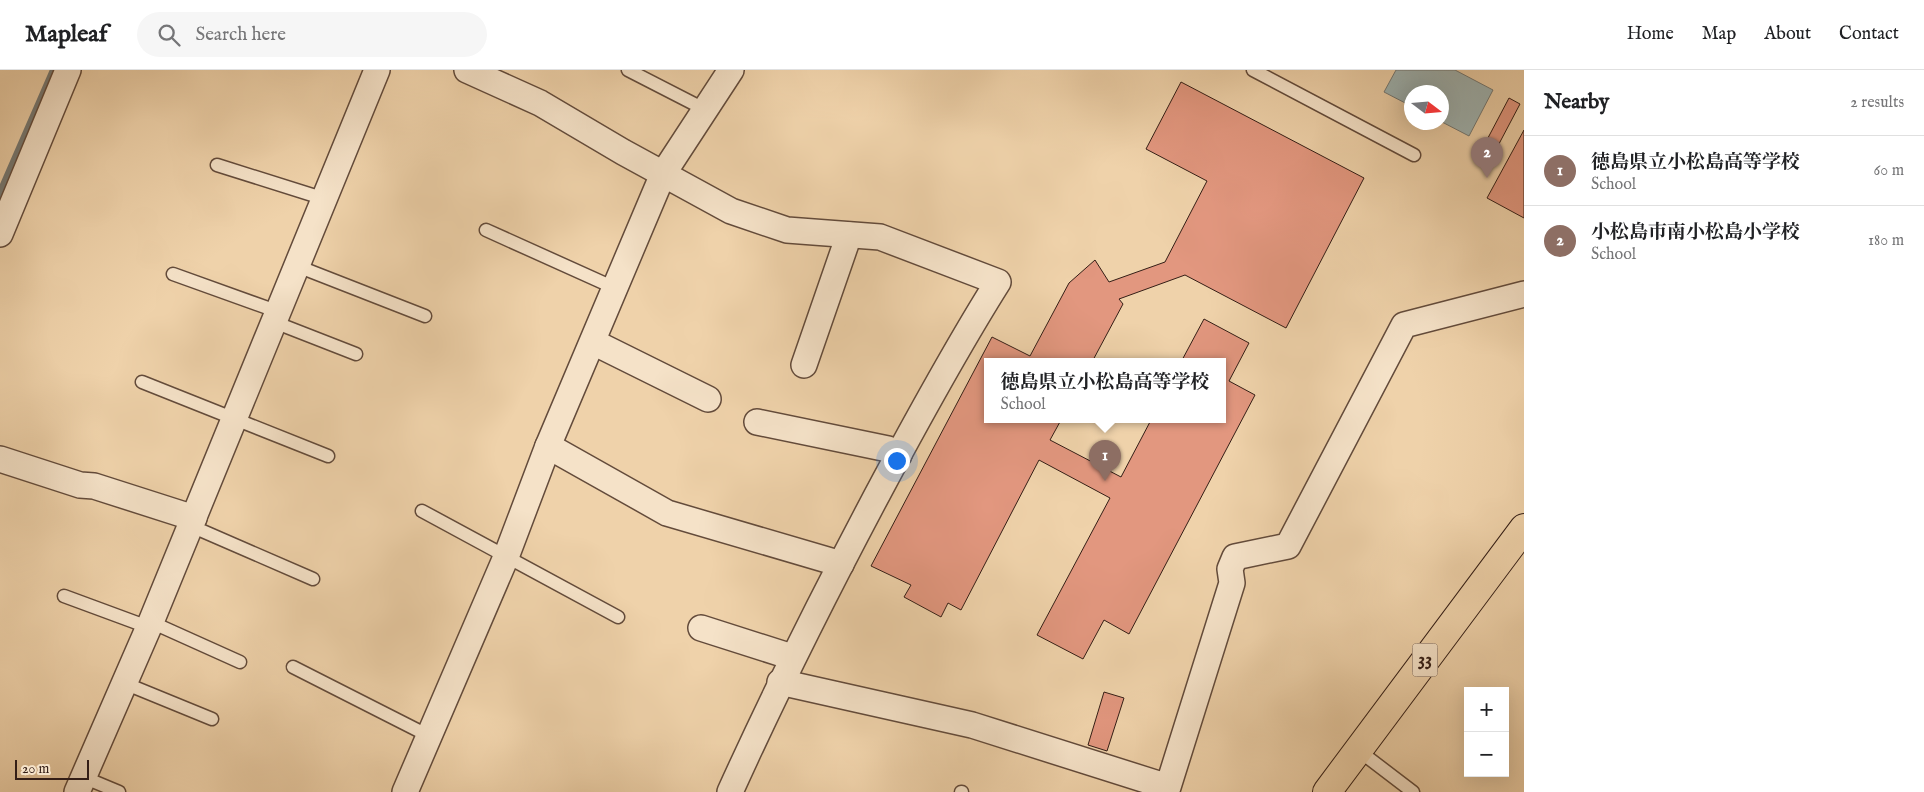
<!DOCTYPE html>
<meta charset="utf-8">
<style>
body{margin:0;font-family:"IM FELL English","Noto Serif JP",serif;background:#f6f6f6;color:#202124}
.controls{position:absolute;right:15px;bottom:15px;display:grid;overflow:hidden;border-radius:0px;box-shadow:0 5px 20px #0002}
.controls button{width:45px;height:45px;display:grid;place-items:center;padding:0;border:0;border-bottom:1px solid #e0e0e0;background:#fff;color:#202124;font:25px sans-serif}
.compass{position:absolute;left:1404px;top:15px;width:45px;height:45px;border-radius:50%;background:#fff;box-shadow:0 5px 20px #0002;rotate:106deg}
.scale{position:absolute;left:15px;bottom:12px;width:74px;box-sizing:border-box;padding-left:5px;border:2px solid #341e16;border-top:0;font-size:14px;line-height:18px;white-space:nowrap;color:#341e16;-webkit-text-stroke:4px #f5e2c8;paint-order:stroke}
.you{position:absolute;left:896px;top:390px;width:18px;height:18px;margin:-12px;border:4px solid #fff;border-radius:50%;background:#1a73e8;box-shadow:0 0 0 8px #1a73e833}
.badge{display:grid;place-items:center;width:32px;height:32px;border-radius:50%;background:#8f2418;color:#fff;font-size:16px;font-weight:700}
.pin{position:absolute;translate:-50% -41px;filter:drop-shadow(0 1px 2px #0008)}
.pin::after{content:'';position:absolute;top:26px;width:18px;height:15px;background:inherit;clip-path:polygon(0 0,100% 0,50% 100%)}
.popup{position:absolute;left:984px;top:288px;width:242px;height:65px;box-sizing:border-box;display:grid;place-content:center;border-radius:0px;background:#fff;filter:drop-shadow(0 1px 4px #0005);font-size:16px;white-space:nowrap;color:#757577}
.popup b{font-size:19px;color:#202124}
.popup::after{content:'';position:absolute;left:50%;top:100%;margin-left:-10px;border:10px solid transparent;border-top-color:#fff}
.list{margin:0;padding:0;list-style:none}
h2{display:flex;justify-content:space-between;align-items:center;height:65px;margin:0;padding:0 20px;font-size:21px}
h2 small{font-size:16px;font-weight:400;color:#757577}
.list li{display:grid;grid-template-columns:32px 1fr auto;gap:15px;align-items:center;box-sizing:border-box;height:70px;padding:0 20px;border-top:1px solid #e0e0e0}
.list b{display:block;font-size:19px;white-space:nowrap}
.list p{margin:0;font-size:16px;white-space:nowrap;color:#757577}
.list em{font-size:16px;font-style:normal;color:#757577}
.icon{flex:none;width:28px;height:28px;fill:none;stroke:currentColor;stroke-width:2;stroke-linecap:round;stroke-linejoin:round}
.map{position:relative;flex:none;width:1524px;height:722px;overflow:hidden}
header{display:flex;align-items:center;gap:30px;box-sizing:border-box;height:70px;padding:0 25px;background:#fff;border-bottom:1px solid #e0e0e0}
header strong{font-size:24px}
nav{display:flex;gap:28px;margin-inline-start:auto;font-size:18px}
.search{width:350px;height:45px;background:#f6f6f6;display:flex;align-items:center;gap:12px;box-sizing:border-box;padding:0 18px;border-radius:28px;color:#757577;font-size:19px}
main{display:flex}
aside{flex:1;background:#fff}
.map>svg:first-child{display:block}
.water{fill:#9fb5b4;stroke:#747975}
.lines{fill:none;stroke-linecap:round;stroke-linejoin:round}
.stream{stroke:#747975;stroke-width:8}
.building{fill:#e2977f;stroke:#341e16}
.service-casing{stroke:#634b3b;stroke-width:15}
.minor-casing{stroke:#634b3b;stroke-width:28}
.primary-casing{stroke:#341e16;stroke-width:30}
.service{stroke:#f5e2c8;stroke-width:12}
.minor{stroke:#f5e2c8;stroke-width:25}
.primary{stroke:#efd2aa;stroke-width:28}
.labels{text-anchor:middle;dominant-baseline:central;stroke-width:4;stroke-linejoin:round;paint-order:stroke}
.shield{fill:#f5e2c8;stroke:#6e594b;stroke-width:1}
.shield-label{font-size:19px;font-weight:bold;fill:#341e16}
</style>
<header>
<strong>Mapleaf</strong>
<div class="search"><svg class="icon" aria-label="search" viewBox="0 0 24 24"><circle cx="10" cy="10" r="6"/><path d="M15 15l6 6"/></svg>Search here</div>
<nav><a>Home</a><a>Map</a><a>About</a><a>Contact</a></nav>
</header>
<main>
<div class="map">
<svg width="1524" height="722" viewBox="0 0 1524 722">
<rect width="100%" height="100%" fill="#efd2aa"/>
<filter id="stains"><feTurbulence type="fractalNoise" baseFrequency=".004" numOctaves="4"/><feColorMatrix values="0 0 0 0 .2 0 0 0 0 .09 0 0 0 0 .02 0 0 0 .5 -.17"/></filter>
<radialGradient id="worn" r=".72"><stop offset=".6" stop-color="#630" stop-opacity="0"/><stop offset="1" stop-color="#630" stop-opacity=".3"/></radialGradient>
<!-- water -->
<polygon class="water" points="1396,0 1455,0 1493,20 1469,66 1442,52 1442,22 1412,22 1411,36 1384,22"/>
<g class="lines">
<!-- stream -->
<polyline class="stream" points="0,124 54,0"/>
</g>
<!-- building -->
<g class="building">
<polygon points="1181,12 1364,108 1286,258 1185,205 1119,229 1123,234 1092,292 988,292 988,350 1061,350 1050,370 1121,407 1151,350 1222,350 1222,292 1181,292 1204,249 1249,273 1229,311 1255,325 1129,564 1104,550 1083,589 1037,565 1110,428 1039,390 961,540 948,533 941,547 904,527 911,515 871,496 992,267 1030,286 1069,213 1095,190 1109,212 1165,192 1207,111 1146,79"/>
<polygon points="1509,28 1520,34 1491,89 1480,83"/>
<polygon points="1524,60 1524,148 1487,128"/>
<polygon points="1104,622 1124,628 1107,681 1088,675"/>
</g>
<g class="lines">
<!-- service casing -->
<g class="service-casing">
<g id="service">
<polyline points="628,0 706,40"/>
<polyline points="1253,0 1414,85"/>
<polyline points="217,95 325,129"/>
<polyline points="486,160 617,219"/>
<polyline points="297,196 425,246"/>
<polyline points="173,204 279,242"/>
<polyline points="274,252 356,284"/>
<polyline points="142,312 328,386"/>
<polyline points="422,441 618,547"/>
<polyline points="191,456 313,509"/>
<polyline points="64,526 148,557"/>
<polyline points="151,552 240,592"/>
<polyline points="293,597 429,666"/>
<polyline points="124,613 212,649"/>
<polyline points="1358,680 1413,722"/>
<polyline points="83,707 119,722"/>
<polyline points="961,722 962,722"/>
</g>
</g>
<!-- minor casing -->
<g class="minor-casing">
<g id="minor">
<path d="M467,0L540,33L623,82L731,141L787,160L880,167L998,212C957,277 921,343 885,410C830,513 778,616 730,722"/>
<polyline points="0,164 68,0"/>
<polyline points="593,272 708,329"/>
<polyline points="804,295 849,165"/>
<polyline points="757,352 888,379 899,385"/>
<polyline points="548,376 667,443 841,494"/>
<polyline points="0,389 80,415 94,416 194,448"/>
<polyline points="701,558 792,587"/>
<polyline points="780,612 972,655 1168,717 1232,513 1230,499 1235,487 1288,476 1404,255 1524,224"/>
<polyline points="77,722 151,552 377,0"/>
<polyline points="405,722 506,487 548,376 663,104 731,0"/>
</g>
</g>
<!-- primary casing -->
<g class="primary-casing">
<polyline id="primary" points="1327,722 1524,458"/>
</g>
<!-- service -->
<use href="#service" class="service"/>
<!-- minor -->
<use href="#minor" class="minor"/>
<!-- primary -->
<use href="#primary" class="primary"/>
</g>
<g class="labels">
<!-- shield labels -->
<rect class="shield" x="1412.5" y="573.5" width="25" height="33" rx="4"/>
<g class="shield-label">
<text x="1425" y="590">33</text>
</g>
</g>
<rect width="100%" height="100%" filter="url(#stains)"/>
<rect width="100%" height="100%" fill="url(#worn)"/>
</svg>
<div class="controls">
<button>+</button>
<button>−</button>
</div>
<svg class="compass" viewBox="-18 -18 36 36"><path d="M0-13l5 13h-10z" fill="#e53935"/><path d="M0 13l5-13h-10z" fill="#757577"/></svg>
<div class="scale">20 m</div>
<div class="you"></div>
<div class="pin badge" style="left:1105px;top:411px;background:#8d6e63">1</div>
<div class="popup"><b>徳島県立小松島高等学校</b>School</div>
<div class="pin badge" style="left:1487px;top:108px;background:#8d6e63">2</div>
</div>
<aside>
<h2>Nearby<small>2 results</small></h2>
<ul class="list">
<li><span class="badge" style="background:#8d6e63">1</span><div><b>徳島県立小松島高等学校</b><p>School</p></div><em>60 m</em></li>
<li><span class="badge" style="background:#8d6e63">2</span><div><b>小松島市南小松島小学校</b><p>School</p></div><em>180 m</em></li>
</ul>
</aside>
</main>
